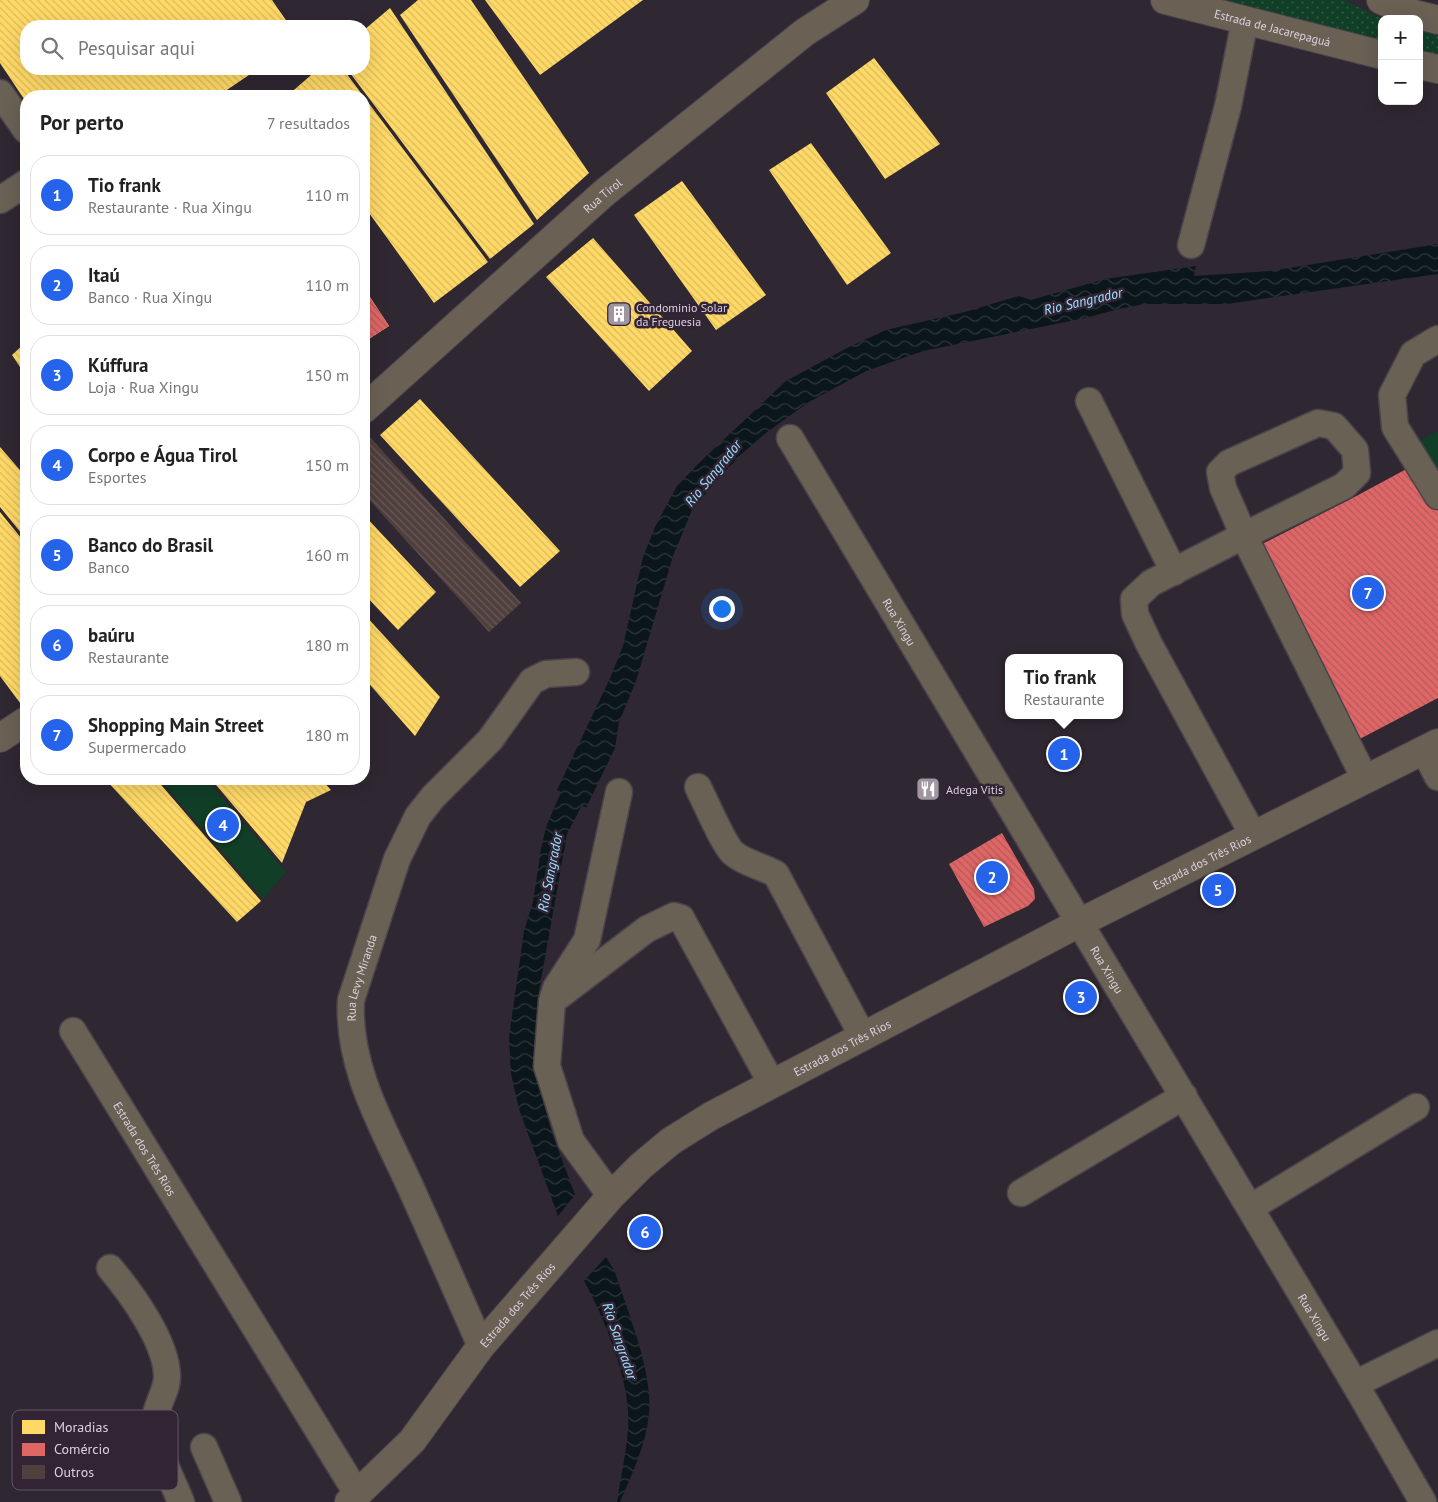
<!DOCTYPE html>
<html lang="pt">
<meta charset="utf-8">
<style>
body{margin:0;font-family:"PT Sans",sans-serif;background:#f6f6f6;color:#222}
.controls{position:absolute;right:15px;top:15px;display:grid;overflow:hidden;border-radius:10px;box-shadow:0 5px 20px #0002}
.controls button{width:45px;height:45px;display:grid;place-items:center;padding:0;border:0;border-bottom:1px solid #e0e0e0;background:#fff;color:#222;font:25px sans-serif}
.you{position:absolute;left:721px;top:608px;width:18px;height:18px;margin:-12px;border:4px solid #fff;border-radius:50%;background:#1a73e8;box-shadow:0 0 0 8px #1a73e833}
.badge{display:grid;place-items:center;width:32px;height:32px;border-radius:50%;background:#2563eb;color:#fff;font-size:16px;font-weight:700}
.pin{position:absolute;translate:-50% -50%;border:2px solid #fff;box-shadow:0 1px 5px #0006}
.popup{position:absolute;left:1005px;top:654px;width:118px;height:65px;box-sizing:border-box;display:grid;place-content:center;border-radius:10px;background:#fff;filter:drop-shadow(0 1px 4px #0005);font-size:16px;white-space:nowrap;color:#767676}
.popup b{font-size:19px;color:#222}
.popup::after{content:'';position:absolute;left:50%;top:100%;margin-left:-10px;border:10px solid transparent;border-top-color:#fff}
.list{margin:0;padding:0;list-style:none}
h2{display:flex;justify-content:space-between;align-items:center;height:65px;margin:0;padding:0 20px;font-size:21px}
h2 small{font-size:16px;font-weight:400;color:#767676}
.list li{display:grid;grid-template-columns:32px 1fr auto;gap:15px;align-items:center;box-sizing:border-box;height:80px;margin:0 10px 10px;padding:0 10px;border:1px solid #e0e0e0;border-radius:20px}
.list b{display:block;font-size:19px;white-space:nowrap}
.list p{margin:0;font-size:16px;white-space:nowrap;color:#767676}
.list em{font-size:16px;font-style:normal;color:#767676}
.icon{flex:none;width:28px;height:28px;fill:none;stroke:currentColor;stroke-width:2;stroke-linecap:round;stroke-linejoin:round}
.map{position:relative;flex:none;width:1438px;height:1502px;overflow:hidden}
.search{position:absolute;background:#fff;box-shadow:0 5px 20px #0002;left:20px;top:20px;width:350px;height:55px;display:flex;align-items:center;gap:12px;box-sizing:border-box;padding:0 18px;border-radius:20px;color:#767676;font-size:19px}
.panel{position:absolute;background:#fff;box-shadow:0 5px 20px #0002;left:20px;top:90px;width:350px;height:695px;border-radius:20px}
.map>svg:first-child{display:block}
.green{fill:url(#green-dots)}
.pitch{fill:#103e26}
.water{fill:url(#water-waves)}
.homes{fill:url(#homes-back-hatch)}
.shops{fill:url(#shops-back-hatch)}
.building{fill:url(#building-back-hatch)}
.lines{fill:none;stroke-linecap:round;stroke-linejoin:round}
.minor-casing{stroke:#4a434c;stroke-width:29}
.major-casing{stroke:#4a434c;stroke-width:30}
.minor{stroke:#696154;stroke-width:26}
.major{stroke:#6a6054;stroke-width:28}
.labels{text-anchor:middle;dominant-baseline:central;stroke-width:5;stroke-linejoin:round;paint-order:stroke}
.street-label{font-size:12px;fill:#dbd1dd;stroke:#322335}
.poi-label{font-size:12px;fill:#dbd1dd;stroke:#322335;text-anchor:start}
.water-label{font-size:14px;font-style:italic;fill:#9ae3fc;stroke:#322335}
.key{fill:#322335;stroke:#655767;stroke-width:1}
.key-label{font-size:14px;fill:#dbd1dd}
</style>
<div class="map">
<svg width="1438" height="1502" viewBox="0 0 1438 1502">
<defs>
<pattern id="green-dots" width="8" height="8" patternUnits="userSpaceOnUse" patternTransform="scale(1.25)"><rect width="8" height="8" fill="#103e26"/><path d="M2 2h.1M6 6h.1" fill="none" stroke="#325945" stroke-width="1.8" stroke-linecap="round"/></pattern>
<pattern id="water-waves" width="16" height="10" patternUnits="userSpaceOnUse" patternTransform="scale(1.25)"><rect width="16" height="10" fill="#0b161b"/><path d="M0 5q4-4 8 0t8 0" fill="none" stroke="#2e373c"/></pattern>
<pattern id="homes-back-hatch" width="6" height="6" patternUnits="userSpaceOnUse" patternTransform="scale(1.25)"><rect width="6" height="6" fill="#ffd966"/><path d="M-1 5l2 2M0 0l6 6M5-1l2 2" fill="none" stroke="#d9ba5f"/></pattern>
<pattern id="shops-back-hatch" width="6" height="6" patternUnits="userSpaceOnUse" patternTransform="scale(1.25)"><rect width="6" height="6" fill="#e06666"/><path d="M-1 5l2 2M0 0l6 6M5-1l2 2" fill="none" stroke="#b15a5b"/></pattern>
<pattern id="building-back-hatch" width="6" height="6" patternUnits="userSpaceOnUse" patternTransform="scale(1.25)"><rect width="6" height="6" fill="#4f3f3d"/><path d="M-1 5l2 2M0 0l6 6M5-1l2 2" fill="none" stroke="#685a59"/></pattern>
</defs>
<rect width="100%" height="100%" fill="#2f2731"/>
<!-- green -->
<g class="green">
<polygon points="1209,0 1344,0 1383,19 1382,41"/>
<polygon points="1419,30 1438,35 1438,54 1419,50"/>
</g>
<!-- pitch -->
<g class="pitch">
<polygon points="1438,431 1438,499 1405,448"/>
<polygon points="159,779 206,779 286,872 263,899"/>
</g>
<!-- water -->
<g class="water">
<path d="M1438,244V274L1226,304H1145L1119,309L1085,318L923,351L866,371L809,402L767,432L745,451L723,473L692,510L673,556L636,681L619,722L615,748L586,808L582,805L567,834L539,991C537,1022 537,1056 541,1088C546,1124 563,1160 575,1195L558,1216L519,1109L511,1074L509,1037L524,931L533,902L541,849L546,827L561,792L557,790L611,676L623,646L643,557L655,527L677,486L700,462L786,381L847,348L886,330L965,312L1019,296L1031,300L1105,279L1196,266L1194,276L1270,271Z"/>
<path d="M606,1257L615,1272C628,1313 653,1372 649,1414C646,1445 632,1474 620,1502H617C621,1473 630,1440 628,1411C626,1372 603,1315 584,1281Z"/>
</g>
<!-- homes -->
<g class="homes">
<polygon points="0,0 272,0 290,26 26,26 26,69 258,69 218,96 26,96 26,102 0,63"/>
<polygon points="418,0 471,0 589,173 537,220 400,15"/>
<polygon points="485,0 643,0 540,75"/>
<polygon points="390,8 534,224 490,259 347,69 364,69 364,30"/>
<polygon points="874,58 940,144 885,179 826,93"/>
<polygon points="318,69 343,69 488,262 434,303 364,206 364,96 287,96"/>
<polygon points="811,143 891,253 847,285 769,170"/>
<polygon points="682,181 766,295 716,330 634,215"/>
<polygon points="593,238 692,351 649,391 546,277"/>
<polygon points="364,288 389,326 364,342"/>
<polygon points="26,342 26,376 12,355"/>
<polygon points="420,399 560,551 520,587 380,435"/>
<polygon points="0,447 26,477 26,539 0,507"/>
<polygon points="0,512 26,544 26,704 23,707 0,676"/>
<polygon points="364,515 436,592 398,630 364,594"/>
<polygon points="364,614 440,697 415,736 364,678"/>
<polygon points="105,779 156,779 261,901 237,922"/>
<polygon points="211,779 321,779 331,790 306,802 282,863"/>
</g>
<!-- shops -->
<g class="shops">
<polygon points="364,288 389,326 364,342"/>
<polygon points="1412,466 1438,507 1438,698 1354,742 1260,545 1347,501"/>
<polygon points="1002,833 1034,889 1035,899 1028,906 984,927 949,864"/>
</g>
<!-- building -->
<polygon class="building" points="366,433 521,603 489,632 364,494 364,435"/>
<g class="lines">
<!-- minor casing -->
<g class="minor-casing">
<g id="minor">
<polyline points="0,93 26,130"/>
<polyline points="0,200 26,183"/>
<polyline points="1191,245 1228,106 1245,20"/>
<polyline points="1438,339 1413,354 1392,395 1395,427 1438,496"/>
<polyline points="1089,401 1174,572"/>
<path id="s1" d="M790,438L1355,1384L1423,1502"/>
<polyline points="1424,750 1438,777"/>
<path d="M698,787C705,801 724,845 733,853C746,864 762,866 776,874L863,1037"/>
<polyline points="1253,835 1149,644 1135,614 1134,599 1151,583 1237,539 1344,486 1357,473 1355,450 1334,426 1318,423 1229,463 1220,472 1223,488 1244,536 1365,779"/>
<polyline points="559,996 647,929 674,916 681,918 772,1084"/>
<path id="s2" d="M73,1031L358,1495"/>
<polyline points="1021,1193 1184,1096"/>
<polyline points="611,1196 571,1141 547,1066 552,1001 556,988 587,940 619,792"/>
<polyline points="1250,1208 1416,1107"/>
<path d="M110,1268C131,1293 166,1341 167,1375C168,1389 158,1401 156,1415C151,1444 171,1476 181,1502"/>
<path id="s3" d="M481,1346C457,1292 434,1239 410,1186C383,1127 347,1067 351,1000L397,859L418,816L433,797L490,740L532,681L546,674L576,672"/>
<polyline points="1355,1384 1438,1343"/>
<polyline points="204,1447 228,1502"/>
</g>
</g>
<!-- major casing -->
<g class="major-casing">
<g id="major">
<path id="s4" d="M1165,0L1382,55"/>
<polyline points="1381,0 1414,14 1438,20"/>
<polyline points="1419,65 1438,69"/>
<path id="s5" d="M364,409L604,193L805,32L855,0"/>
<polyline points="0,738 26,721"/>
<path id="s6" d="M349,1502L412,1441L481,1346L611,1196L641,1166L671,1141L711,1116L1081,922L1438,743"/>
</g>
</g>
<!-- minor -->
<use href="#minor" class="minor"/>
<!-- major -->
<use href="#major" class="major"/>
</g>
<!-- icons -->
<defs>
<g id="building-square" transform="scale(1.25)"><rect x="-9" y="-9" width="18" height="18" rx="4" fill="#9f96a1" stroke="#322335"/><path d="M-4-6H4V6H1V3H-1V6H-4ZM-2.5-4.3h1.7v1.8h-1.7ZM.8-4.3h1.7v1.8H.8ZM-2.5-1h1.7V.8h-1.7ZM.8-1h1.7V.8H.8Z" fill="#fff"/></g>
<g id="restaurant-square" transform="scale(1.25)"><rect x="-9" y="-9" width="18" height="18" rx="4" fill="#9f96a1" stroke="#322335"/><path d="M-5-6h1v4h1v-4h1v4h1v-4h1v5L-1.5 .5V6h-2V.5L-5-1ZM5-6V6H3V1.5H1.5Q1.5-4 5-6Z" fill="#fff"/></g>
</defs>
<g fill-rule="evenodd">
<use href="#building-square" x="619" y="314"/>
<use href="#restaurant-square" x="928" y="789"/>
</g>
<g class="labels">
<!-- street labels -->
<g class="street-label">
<text stroke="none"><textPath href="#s4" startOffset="111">Estrada de Jacarepaguá</textPath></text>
<text stroke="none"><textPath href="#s5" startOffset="320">Rua Tirol</textPath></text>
<text stroke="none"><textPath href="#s1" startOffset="214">Rua Xingu</textPath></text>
<text stroke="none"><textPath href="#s6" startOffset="1085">Estrada dos Três Rios</textPath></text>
<text stroke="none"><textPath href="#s1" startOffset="619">Rua Xingu</textPath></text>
<text stroke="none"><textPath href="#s3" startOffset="396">Rua Levy Miranda</textPath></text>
<text stroke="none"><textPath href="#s6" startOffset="680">Estrada dos Três Rios</textPath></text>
<text stroke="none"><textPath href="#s2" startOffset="138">Estrada dos Três Rios</textPath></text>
<text stroke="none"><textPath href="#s6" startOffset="260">Estrada dos Três Rios</textPath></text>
<text stroke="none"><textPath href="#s1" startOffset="1024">Rua Xingu</textPath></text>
</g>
<!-- poi labels -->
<g class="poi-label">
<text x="636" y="307">Condominio Solar<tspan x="636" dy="14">da Freguesia</tspan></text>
<text x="946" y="789">Adega Vitis</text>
</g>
<!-- water labels -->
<g class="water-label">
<text transform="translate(1083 301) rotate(-13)">Rio Sangrador</text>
<text transform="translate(713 473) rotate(-51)">Rio Sangrador</text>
<text transform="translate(550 872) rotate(-79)">Rio Sangrador</text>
<text transform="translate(620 1341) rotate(71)">Rio Sangrador</text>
</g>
</g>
<!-- legend -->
<rect x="12" y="1410" width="166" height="80" rx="8" class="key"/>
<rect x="22" y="1420" width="23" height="14" fill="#ffd966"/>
<rect x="22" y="1443" width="23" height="13" fill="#e06666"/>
<rect x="22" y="1465" width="23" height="14" fill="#4f3f3d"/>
<g class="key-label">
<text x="54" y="1432">Moradias</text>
<text x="54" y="1454">Comércio</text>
<text x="54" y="1477">Outros</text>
</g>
</svg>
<div class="controls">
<button>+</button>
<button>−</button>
</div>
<div class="you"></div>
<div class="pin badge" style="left:1064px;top:754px">1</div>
<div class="popup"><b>Tio frank</b>Restaurante</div>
<div class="pin badge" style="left:992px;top:877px">2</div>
<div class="pin badge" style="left:1081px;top:997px">3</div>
<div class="pin badge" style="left:223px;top:825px">4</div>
<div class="pin badge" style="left:1218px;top:890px">5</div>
<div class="pin badge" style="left:645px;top:1232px">6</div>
<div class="pin badge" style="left:1368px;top:593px">7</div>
<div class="search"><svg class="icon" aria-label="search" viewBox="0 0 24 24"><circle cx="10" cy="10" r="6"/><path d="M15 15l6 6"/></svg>Pesquisar aqui</div>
<section class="panel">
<h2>Por perto<small>7 resultados</small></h2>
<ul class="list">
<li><span class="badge">1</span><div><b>Tio frank</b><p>Restaurante · Rua Xingu</p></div><em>110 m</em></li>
<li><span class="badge">2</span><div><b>Itaú</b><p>Banco · Rua Xingu</p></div><em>110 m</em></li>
<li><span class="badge">3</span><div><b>Kúffura</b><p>Loja · Rua Xingu</p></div><em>150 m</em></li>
<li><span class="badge">4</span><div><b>Corpo e Água Tirol</b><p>Esportes</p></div><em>150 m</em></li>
<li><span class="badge">5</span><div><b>Banco do Brasil</b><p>Banco</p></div><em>160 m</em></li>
<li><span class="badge">6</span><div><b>baúru</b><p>Restaurante</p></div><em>180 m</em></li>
<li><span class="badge">7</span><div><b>Shopping Main Street</b><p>Supermercado</p></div><em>180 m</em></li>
</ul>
</section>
</div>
